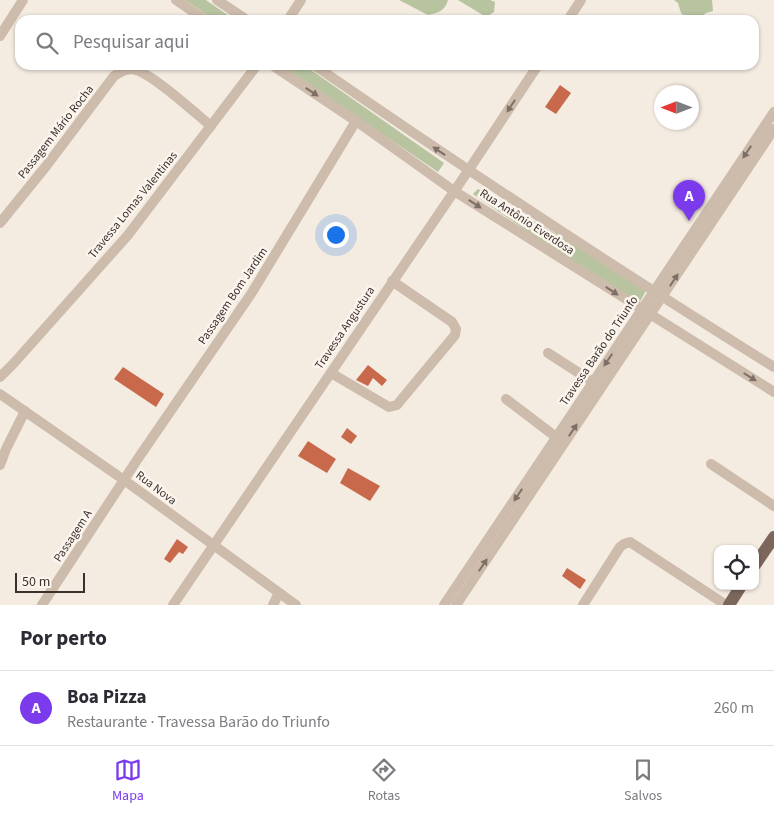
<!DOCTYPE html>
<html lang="pt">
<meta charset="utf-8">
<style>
body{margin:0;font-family:"Source Sans 3",sans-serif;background:#f7f7f7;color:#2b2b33}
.controls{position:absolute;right:15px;bottom:15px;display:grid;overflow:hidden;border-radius:10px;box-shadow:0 1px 4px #0004}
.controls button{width:45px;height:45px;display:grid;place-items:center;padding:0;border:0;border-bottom:1px solid #e1e1e2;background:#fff;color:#2b2b33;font:25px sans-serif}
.compass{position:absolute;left:654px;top:85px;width:45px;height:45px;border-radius:50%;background:#fff;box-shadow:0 1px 4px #0004;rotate:270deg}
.scale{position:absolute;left:15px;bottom:12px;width:70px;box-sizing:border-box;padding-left:5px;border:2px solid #3b302b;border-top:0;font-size:14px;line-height:18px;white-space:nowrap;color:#3b302b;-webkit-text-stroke:4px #fbf5ee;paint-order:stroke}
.you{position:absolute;left:335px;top:234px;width:18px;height:18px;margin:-12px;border:4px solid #fff;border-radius:50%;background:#1a73e8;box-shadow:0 0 0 8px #1a73e833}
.badge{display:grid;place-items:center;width:32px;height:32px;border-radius:50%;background:#7c3aed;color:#fff;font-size:16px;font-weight:700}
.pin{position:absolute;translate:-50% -41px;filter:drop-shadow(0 1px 2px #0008)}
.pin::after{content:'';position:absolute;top:26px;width:18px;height:15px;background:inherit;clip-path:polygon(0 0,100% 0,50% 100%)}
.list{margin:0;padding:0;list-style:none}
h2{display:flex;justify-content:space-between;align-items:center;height:65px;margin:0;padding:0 20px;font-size:21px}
h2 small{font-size:16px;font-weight:400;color:#7c7c81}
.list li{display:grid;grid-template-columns:32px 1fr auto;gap:15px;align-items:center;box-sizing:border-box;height:75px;padding:0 20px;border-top:1px solid #e1e1e2}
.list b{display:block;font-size:19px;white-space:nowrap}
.list p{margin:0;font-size:16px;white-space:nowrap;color:#7c7c81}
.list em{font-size:16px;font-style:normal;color:#7c7c81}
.icon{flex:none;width:28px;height:28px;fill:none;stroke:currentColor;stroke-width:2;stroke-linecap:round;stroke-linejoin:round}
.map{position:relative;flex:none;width:774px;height:605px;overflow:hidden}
.search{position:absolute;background:#fff;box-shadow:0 1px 4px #0004;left:15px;right:15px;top:15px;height:55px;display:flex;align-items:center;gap:12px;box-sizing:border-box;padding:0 18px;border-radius:15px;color:#7c7c81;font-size:19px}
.sheet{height:140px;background:#fff}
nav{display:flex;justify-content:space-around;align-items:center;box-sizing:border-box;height:70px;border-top:1px solid #e1e1e2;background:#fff;font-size:14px;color:#7c7c81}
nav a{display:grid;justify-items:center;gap:2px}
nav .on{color:#7c3aed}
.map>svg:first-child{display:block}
.green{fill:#b8c4a0}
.building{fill:#c8694b}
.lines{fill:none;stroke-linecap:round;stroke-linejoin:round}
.minor{stroke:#cdbbac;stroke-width:10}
.major{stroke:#7d675c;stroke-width:12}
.oneway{fill:#7d6f65}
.labels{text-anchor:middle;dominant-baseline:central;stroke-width:5;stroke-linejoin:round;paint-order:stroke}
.street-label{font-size:12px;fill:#3b302b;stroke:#fbf5ee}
</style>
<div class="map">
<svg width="774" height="605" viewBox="0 0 774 605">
<rect width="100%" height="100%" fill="#f4ebe1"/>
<!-- green -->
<g class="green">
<polygon points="185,0 206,0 235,20 214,20"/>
<path d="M399,0H448C445,11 438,13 428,15Z"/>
<polygon points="458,0 490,0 495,2 494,12 486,17"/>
<polygon points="674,0 712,0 713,11 706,13 698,20 688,20 681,13 678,3"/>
<polygon points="281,65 304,65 444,163 438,172"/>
<polygon points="478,189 648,287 637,307 473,194"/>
</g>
<!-- building -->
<g class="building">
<polygon points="560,85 571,93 556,114 545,107"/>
<polygon points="368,365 387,380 382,386 373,378 368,386 356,380"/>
<polygon points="123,367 164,394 156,407 114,379"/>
<polygon points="347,428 357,436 351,444 341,437"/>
<polygon points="308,441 336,459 327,473 298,456"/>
<polygon points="348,468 380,486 370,501 340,483"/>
<polygon points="177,539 188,547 183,554 179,552 170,563 164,559"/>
<polygon points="567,568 586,580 580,589 562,576"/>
</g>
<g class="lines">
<!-- minor -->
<g class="minor">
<polyline points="176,0 205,20"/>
<polyline points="217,0 247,20"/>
<polyline points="288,20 301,0"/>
<polyline points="568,20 581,0"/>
<polyline points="0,36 23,0"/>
<polyline points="272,65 356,121 454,191 774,392"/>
<path d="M314,65C465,169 618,270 774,367"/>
<path d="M0,223L47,165L114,76C120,72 125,69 132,69C150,71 195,113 211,126"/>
<polyline points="548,353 593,382"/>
<polyline points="331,373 389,407 397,405 401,400 455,335 456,329 452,322 392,281"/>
<polyline points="0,377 14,363 128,235 257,65"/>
<polyline points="0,394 124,480 296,605"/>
<polyline points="506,399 556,437"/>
<polyline points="711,464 774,506"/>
<polyline points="0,465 6,449 25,411"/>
<polyline points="42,605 139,457 251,294 356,121"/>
<polyline points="173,605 468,171 538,65"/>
<polyline points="273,605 279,593"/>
<polyline points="444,605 774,112"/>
<polyline points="456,605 774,129"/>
<polyline points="583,605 620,547 624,544 630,542 726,605"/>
</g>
<!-- major -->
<g class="major">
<polyline points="755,565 774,537"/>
<polyline points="729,605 741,586"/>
</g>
</g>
<!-- one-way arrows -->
<defs><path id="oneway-solid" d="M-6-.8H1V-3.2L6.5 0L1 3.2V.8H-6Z" transform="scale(1.25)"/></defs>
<g class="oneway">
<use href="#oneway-solid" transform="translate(312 92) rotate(33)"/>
<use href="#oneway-solid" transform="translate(511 106) rotate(123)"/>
<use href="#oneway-solid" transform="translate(439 151) rotate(-146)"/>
<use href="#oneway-solid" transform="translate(747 152) rotate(124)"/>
<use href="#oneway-solid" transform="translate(475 204) rotate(33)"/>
<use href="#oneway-solid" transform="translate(674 280) rotate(-56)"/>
<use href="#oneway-solid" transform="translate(612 291) rotate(33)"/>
<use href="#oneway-solid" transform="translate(608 360) rotate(124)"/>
<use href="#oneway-solid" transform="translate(750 377) rotate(32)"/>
<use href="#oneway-solid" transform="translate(573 430) rotate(-56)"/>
<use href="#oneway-solid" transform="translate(518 495) rotate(124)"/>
<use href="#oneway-solid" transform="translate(483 565) rotate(-56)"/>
</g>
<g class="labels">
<!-- street labels -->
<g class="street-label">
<text transform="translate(56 132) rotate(-52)">Passagem Mário Rocha</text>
<text transform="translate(133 205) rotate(-51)">Travessa Lomas Valentinas</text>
<text transform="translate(527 222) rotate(33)">Rua Antônio Everdosa</text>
<text transform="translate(233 296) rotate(-56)">Passagem Bom Jardim</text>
<text transform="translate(345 328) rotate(-56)">Travessa Angustura</text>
<text transform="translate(599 351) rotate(-56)">Travessa Barão do Triunfo</text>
<text transform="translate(156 488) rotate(37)">Rua Nova</text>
<text transform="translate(73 536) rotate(-57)">Passagem A</text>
</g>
</g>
</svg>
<div class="controls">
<button><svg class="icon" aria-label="locate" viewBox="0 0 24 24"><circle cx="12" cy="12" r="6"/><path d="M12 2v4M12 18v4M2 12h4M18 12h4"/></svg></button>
</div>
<svg class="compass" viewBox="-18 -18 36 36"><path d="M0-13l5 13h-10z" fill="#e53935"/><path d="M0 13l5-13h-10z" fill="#7c7c81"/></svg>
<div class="scale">50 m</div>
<div class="you"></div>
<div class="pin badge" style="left:689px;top:221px">A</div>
<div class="search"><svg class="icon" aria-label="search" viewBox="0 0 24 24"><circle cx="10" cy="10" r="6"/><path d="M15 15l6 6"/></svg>Pesquisar aqui</div>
</div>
<section class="sheet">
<h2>Por perto<small></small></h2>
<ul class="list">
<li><span class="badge">A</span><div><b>Boa Pizza</b><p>Restaurante · Travessa Barão do Triunfo</p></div><em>260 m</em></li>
</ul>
</section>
<nav>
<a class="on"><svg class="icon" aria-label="map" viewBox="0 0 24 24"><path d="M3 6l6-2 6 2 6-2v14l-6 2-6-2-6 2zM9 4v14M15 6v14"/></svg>Mapa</a>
<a><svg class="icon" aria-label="directions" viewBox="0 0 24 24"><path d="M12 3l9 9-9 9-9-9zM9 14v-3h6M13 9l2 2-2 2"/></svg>Rotas</a>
<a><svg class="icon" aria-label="saved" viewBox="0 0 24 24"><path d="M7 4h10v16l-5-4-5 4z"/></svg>Salvos</a>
</nav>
